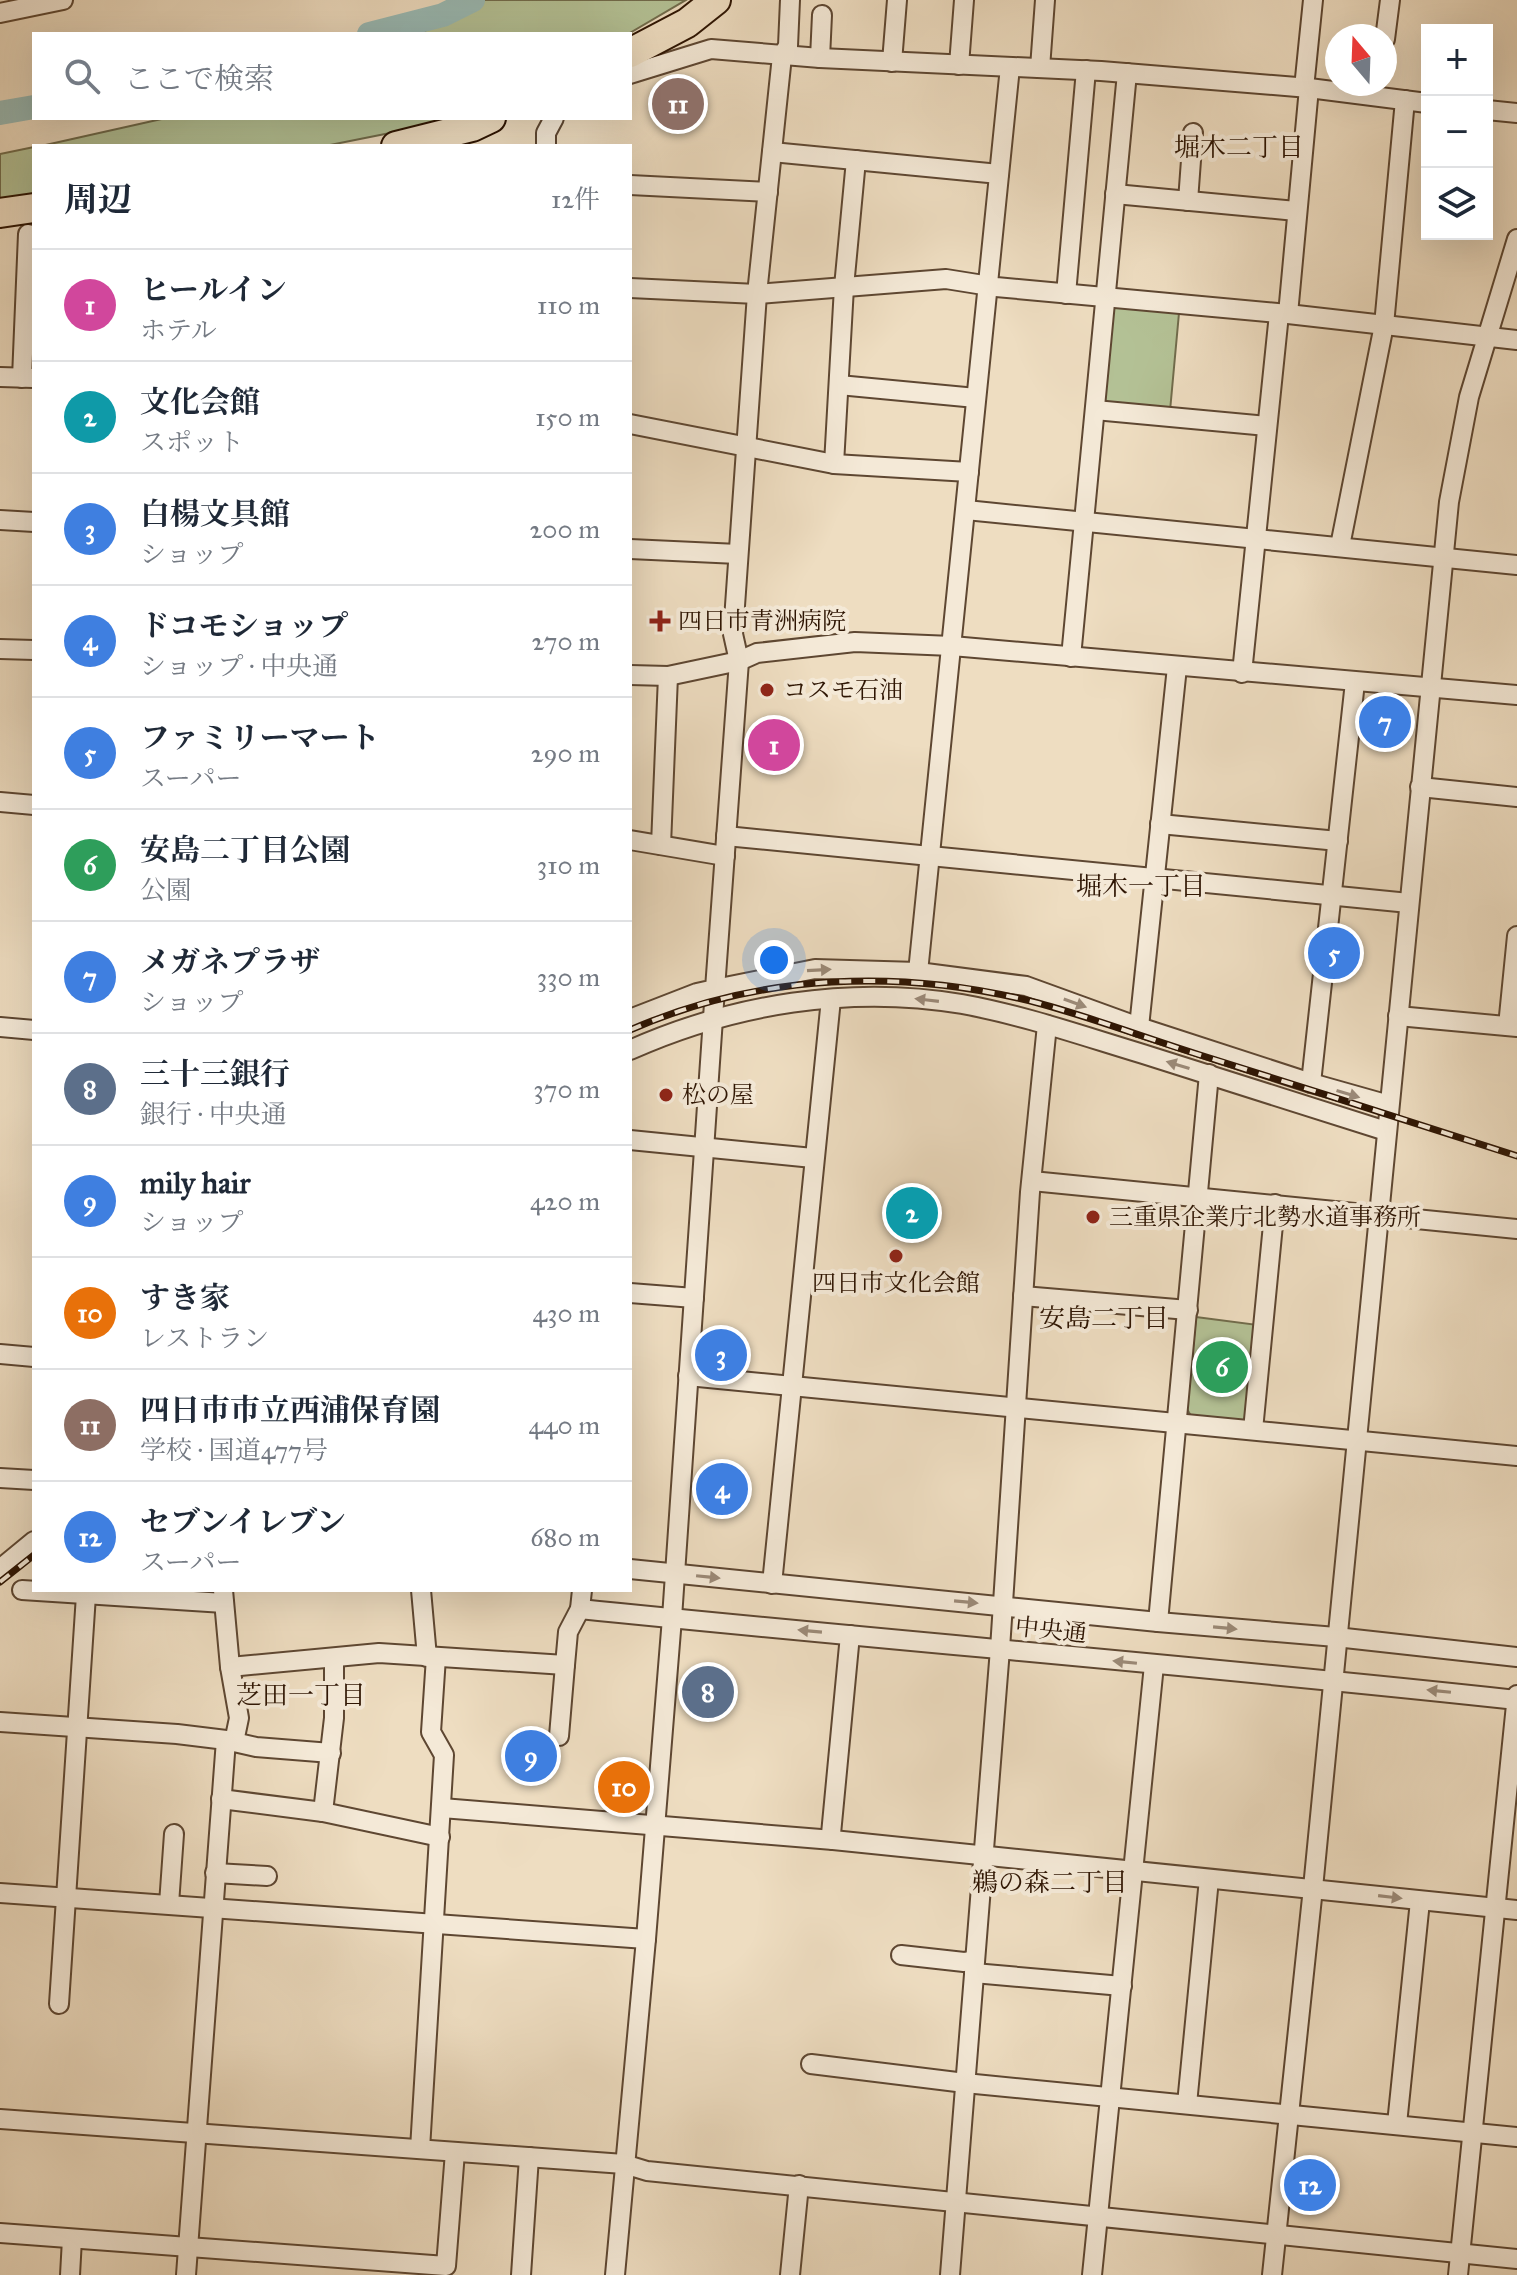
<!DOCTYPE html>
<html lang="ja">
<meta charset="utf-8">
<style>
body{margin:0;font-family:"IM FELL Great Primer","Noto Serif JP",serif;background:#f2f2f3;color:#1f2937}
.controls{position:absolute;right:24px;top:24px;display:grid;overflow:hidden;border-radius:0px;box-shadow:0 8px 32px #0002}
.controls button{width:72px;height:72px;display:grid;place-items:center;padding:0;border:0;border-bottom:2px solid #e0e1e3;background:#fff;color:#1f2937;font:40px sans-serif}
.compass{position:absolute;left:1325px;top:24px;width:72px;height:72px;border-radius:50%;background:#fff;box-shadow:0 8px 32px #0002;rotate:341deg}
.you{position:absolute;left:774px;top:960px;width:28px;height:28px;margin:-20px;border:6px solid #fff;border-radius:50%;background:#1a73e8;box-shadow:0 0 0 12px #1a73e833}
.badge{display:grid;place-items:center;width:52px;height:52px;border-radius:50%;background:#b45309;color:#fff;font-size:26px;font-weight:700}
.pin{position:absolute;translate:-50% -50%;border:4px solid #fff;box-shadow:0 2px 8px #0006}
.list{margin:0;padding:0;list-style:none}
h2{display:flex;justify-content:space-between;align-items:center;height:104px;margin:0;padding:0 32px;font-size:34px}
h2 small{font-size:26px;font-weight:400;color:#747a83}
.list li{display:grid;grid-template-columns:52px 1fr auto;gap:24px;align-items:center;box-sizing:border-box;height:112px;padding:0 32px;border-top:2px solid #e0e1e3}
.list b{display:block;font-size:30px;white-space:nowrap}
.list p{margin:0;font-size:26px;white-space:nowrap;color:#747a83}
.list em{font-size:26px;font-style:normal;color:#747a83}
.icon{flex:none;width:44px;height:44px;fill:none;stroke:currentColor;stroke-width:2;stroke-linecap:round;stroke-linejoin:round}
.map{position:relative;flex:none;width:1517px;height:2275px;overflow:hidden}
.search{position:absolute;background:#fff;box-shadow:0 8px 32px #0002;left:32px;top:32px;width:600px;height:88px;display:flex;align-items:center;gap:20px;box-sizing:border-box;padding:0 28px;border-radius:0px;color:#747a83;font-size:30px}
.panel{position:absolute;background:#fff;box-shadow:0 8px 32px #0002;left:32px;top:144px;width:600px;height:1448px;border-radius:0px}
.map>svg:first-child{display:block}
.green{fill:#b4c296;stroke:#716c4c;stroke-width:2}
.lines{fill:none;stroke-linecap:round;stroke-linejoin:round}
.river{stroke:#99bbb6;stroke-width:24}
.minor-casing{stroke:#5e4732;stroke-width:22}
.highway-casing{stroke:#2e1503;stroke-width:32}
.minor{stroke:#f4e9d7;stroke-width:18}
.highway{stroke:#eeddc1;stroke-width:28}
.rail-casing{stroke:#2e1503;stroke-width:7}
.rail{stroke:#f4e9d7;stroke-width:4;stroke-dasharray:12;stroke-linecap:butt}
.oneway{fill:#9b8a78}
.poi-dot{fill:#8f2418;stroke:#f4e9d7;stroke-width:3}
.labels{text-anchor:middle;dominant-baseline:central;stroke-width:8;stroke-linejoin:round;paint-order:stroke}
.poi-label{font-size:24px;fill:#2e1503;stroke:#f4e9d7;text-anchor:start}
.street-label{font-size:24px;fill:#2e1503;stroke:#f4e9d7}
.neighbourhood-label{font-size:26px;fill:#2e1503;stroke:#f4e9d7}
</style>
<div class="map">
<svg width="1517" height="2275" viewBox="0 0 1517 2275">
<rect width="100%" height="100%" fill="#eeddc1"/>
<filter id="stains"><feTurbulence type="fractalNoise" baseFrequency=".0025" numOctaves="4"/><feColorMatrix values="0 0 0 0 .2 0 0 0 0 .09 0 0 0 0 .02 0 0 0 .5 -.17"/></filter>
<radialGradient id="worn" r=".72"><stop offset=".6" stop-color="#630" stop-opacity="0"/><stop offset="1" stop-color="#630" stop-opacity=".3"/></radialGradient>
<!-- green -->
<g class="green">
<polygon points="481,0 686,0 628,34 419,34"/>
<polygon points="166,118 451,118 435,124 325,146 41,146"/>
<polygon points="34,147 34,197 0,203 0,154"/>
<polygon points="1116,307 1179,313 1170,411 1105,404 1101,400 1110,310"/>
<polygon points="1196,1317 1258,1325 1248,1416 1243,1421 1191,1416 1187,1409"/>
</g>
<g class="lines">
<!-- river -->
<g class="river">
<polyline points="369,34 443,15 473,0"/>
<polyline points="0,113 34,107"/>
</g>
<!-- minor casing -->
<g class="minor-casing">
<g id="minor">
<polyline points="0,13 63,0"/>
<polyline points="1385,39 1390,0"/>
<polyline points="820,58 822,15"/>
<polyline points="892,62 897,0"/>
<polyline points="959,65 964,0"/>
<polyline points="1040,68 1045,0"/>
<polyline points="630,74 711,49 820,58 1101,71 1309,88 1427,103"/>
<polyline points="1304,88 1313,0"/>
<polyline points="1487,110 1517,113"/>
<polyline points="546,146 546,133 554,118"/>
<polyline points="772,152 999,174"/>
<polyline points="630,185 768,192"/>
<polyline points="1115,194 1296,211"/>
<polyline points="1188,201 1193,133"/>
<polyline points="630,288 757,294 946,279 996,287 1288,314 1517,340"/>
<polyline points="1066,294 1086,70"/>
<polyline points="1288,314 1309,88"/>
<polyline points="0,377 33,378"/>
<polyline points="22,378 28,234"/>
<polyline points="839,385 976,398"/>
<polyline points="1095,410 1267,426"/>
<polyline points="630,424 834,464 969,472"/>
<polyline points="834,464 844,287 856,160"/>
<polyline points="966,510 1517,565"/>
<polyline points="0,520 34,522"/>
<polyline points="1340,546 1384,325 1405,100"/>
<polyline points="630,549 738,554"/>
<polyline points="0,649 34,650"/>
<polyline points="1071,657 1127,73"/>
<polyline points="1242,673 1279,314"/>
<polyline points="630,675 668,676 739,661 757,653 855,642 952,646 1517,695"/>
<polyline points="1420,787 1517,797"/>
<polyline points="0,802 34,805"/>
<polyline points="1160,824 1338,841"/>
<polyline points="726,836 1409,903"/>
<polyline points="630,840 725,856"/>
<polyline points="661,845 668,676"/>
<polyline points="918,972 1010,67"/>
<polyline points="1398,1016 1517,1027"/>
<polyline points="630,1019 697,993 715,989 739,661 733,634 757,294 782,56 788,46 790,0"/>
<polyline points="1508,1026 1517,936"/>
<polyline points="0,1027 34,1030"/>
<polyline points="1139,1027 1177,667"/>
<path d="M630,1050C733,1004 850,985 962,1004C1023,1015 1083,1036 1143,1054C1224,1079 1305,1105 1386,1131"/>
<polyline points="1311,1083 1355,682"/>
<polyline points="630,1140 813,1158"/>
<polyline points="1032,1181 1517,1229"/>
<polyline points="630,1293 694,1298"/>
<polyline points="1023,1296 1188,1310"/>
<polyline points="0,1354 34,1357"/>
<polyline points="688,1376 1517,1456"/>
<polyline points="1253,1430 1275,1204"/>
<polyline points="0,1478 34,1480"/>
<polyline points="0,1569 34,1541"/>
<polyline points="630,1569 1158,1622 1336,1637 1517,1657"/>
<polyline points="772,1584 831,999"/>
<polyline points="22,1590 224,1603"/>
<polyline points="421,1590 427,1657"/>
<path d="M580,1609C892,1641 1205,1666 1517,1700"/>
<polyline points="1158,1622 1209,1074"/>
<polyline points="230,1667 379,1653 565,1665 568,1632 580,1609 582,1590"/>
<polyline points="0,1722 177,1734 226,1740"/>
<polyline points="559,1736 565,1665"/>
<polyline points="234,1742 256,1747 331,1753"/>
<polyline points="221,1799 323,1812 440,1837"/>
<polyline points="442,1808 833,1840 1517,1910"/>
<polyline points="323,1812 334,1718 334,1658"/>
<polyline points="833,1840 831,1834 850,1635"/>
<polyline points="215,1873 267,1876"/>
<polyline points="0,1893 646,1939"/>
<polyline points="169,1904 174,1834"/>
<polyline points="901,1955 964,1962 975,1960"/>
<polyline points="974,1973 1122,1986"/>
<polyline points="59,2004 86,1595"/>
<polyline points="811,2064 965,2083 1517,2137"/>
<polyline points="1187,2104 1209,1879"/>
<polyline points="0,2119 624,2164 647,2171 1517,2259"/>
<polyline points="1397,2124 1420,1901"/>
<polyline points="420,2149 444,1755 431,1732 436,1657"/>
<polyline points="0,2233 446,2266 455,2152"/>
<polyline points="70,2275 72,2239"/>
<polyline points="186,2275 226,1740 234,1742 239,1718 230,1667 223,1590"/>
<polyline points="521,2275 529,2157"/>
<polyline points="615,2275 646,1939 672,1618 715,989 815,969 918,972 1026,986 1139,1027 1311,1083 1389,1105"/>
<polyline points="790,2275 799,2185"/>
<polyline points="950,2275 1000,1649 1030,1192 1047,1025"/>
<polyline points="1092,2275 1154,1665"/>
<polyline points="1272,2275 1313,1888 1449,502 1469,397 1517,239"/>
<polyline points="1458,2275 1517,1695"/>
</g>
</g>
<!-- highway casing -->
<g class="highway-casing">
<g id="highway">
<polyline points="630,53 687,23 716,0"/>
<polyline points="396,146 472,127 491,118"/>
<polyline points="0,213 34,208"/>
</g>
</g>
<!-- minor -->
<use href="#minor" class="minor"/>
<!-- highway -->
<use href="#highway" class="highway"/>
<!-- rail casing -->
<g class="rail-casing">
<g id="rail">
<path d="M630,1030C760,973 902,968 1038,1003C1093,1018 1146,1038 1200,1055C1306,1088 1411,1122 1517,1156"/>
<polyline points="0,1582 34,1555"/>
</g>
</g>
<!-- rail -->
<use href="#rail" class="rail"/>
</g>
<!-- one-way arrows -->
<defs><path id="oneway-solid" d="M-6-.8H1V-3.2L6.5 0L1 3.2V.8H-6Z" transform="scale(2)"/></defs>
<g class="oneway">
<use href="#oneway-solid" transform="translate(819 970) rotate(-3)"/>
<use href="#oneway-solid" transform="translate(927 1000) rotate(-173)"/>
<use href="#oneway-solid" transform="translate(1075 1003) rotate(20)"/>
<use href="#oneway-solid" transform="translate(1178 1065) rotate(-163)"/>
<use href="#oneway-solid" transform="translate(1348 1094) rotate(17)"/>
<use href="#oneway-solid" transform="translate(708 1577) rotate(6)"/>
<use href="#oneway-solid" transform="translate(966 1602) rotate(5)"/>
<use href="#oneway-solid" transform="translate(1225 1628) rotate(5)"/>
<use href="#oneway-solid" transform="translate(810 1631) rotate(-175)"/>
<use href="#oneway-solid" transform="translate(1125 1662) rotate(-174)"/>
<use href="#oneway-solid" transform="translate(1439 1691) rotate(-174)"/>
<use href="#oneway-solid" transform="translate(1390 1897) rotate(7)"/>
</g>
<!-- markers -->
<g class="poi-dot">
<path d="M656 609h8v8h8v8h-8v8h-8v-8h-8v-8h8z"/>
<circle cx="767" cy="690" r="8"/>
<circle cx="666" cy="1095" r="8"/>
<circle cx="1093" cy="1217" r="8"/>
<circle cx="896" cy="1256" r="8"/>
</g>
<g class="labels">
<!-- poi labels -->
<g class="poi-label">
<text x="678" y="621">四日市青洲病院</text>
<text x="783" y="690">コスモ石油</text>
<text x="682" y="1095">松の屋</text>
<text x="1109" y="1217">三重県企業庁北勢水道事務所</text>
<text x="896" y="1283" text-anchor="middle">四日市文化会館</text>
</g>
<!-- street labels -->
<g class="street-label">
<text transform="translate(1051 1630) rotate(6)">中央通</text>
</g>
<!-- neighbourhood labels -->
<g class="neighbourhood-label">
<text x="1239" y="147">堀木二丁目</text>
<text x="1141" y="886">堀木一丁目</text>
<text x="1104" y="1318">安島二丁目</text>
<text x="301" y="1695">芝田一丁目</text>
<text x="1050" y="1882">鵜の森二丁目</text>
</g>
</g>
<rect width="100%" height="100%" filter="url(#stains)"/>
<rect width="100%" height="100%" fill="url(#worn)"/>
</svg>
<div class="controls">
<button>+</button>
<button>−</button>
<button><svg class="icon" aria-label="layers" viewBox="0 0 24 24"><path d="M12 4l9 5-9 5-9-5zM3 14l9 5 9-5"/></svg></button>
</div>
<svg class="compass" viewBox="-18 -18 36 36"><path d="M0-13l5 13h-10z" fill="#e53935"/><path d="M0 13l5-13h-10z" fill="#747a83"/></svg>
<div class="you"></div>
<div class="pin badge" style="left:774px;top:745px;background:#d1479c">1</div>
<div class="pin badge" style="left:912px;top:1213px;background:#0f9aa8">2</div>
<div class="pin badge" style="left:721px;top:1355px;background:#3f7fe0">3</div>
<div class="pin badge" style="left:722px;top:1489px;background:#3f7fe0">4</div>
<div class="pin badge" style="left:1334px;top:953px;background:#3f7fe0">5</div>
<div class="pin badge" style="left:1222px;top:1367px;background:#2e9e5b">6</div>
<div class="pin badge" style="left:1385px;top:722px;background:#3f7fe0">7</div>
<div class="pin badge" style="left:708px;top:1692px;background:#5c6f8a">8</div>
<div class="pin badge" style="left:531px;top:1756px;background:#3f7fe0">9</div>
<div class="pin badge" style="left:624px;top:1787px;background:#e8710a">10</div>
<div class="pin badge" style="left:678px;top:104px;background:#8d6e63">11</div>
<div class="pin badge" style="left:1310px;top:2185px;background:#3f7fe0">12</div>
<div class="search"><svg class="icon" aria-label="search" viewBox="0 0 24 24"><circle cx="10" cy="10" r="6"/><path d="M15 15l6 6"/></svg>ここで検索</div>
<section class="panel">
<h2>周辺<small>12件</small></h2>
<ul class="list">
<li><span class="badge" style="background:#d1479c">1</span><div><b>ヒールイン</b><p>ホテル</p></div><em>110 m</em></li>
<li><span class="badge" style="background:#0f9aa8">2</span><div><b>文化会館</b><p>スポット</p></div><em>150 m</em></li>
<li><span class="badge" style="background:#3f7fe0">3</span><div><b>白楊文具館</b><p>ショップ</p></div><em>200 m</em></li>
<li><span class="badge" style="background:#3f7fe0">4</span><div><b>ドコモショップ</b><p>ショップ · 中央通</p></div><em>270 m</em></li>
<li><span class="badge" style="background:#3f7fe0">5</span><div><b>ファミリーマート</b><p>スーパー</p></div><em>290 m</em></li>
<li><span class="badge" style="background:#2e9e5b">6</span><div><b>安島二丁目公園</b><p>公園</p></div><em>310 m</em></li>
<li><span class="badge" style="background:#3f7fe0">7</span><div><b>メガネプラザ</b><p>ショップ</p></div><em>330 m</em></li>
<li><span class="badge" style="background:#5c6f8a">8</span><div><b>三十三銀行</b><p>銀行 · 中央通</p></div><em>370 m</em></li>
<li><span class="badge" style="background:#3f7fe0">9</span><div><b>mily hair</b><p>ショップ</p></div><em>420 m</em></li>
<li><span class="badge" style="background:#e8710a">10</span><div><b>すき家</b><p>レストラン</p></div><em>430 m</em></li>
<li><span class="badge" style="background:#8d6e63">11</span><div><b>四日市市立西浦保育園</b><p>学校 · 国道477号</p></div><em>440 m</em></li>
<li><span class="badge" style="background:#3f7fe0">12</span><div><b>セブンイレブン</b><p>スーパー</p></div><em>680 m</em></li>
</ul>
</section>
</div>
